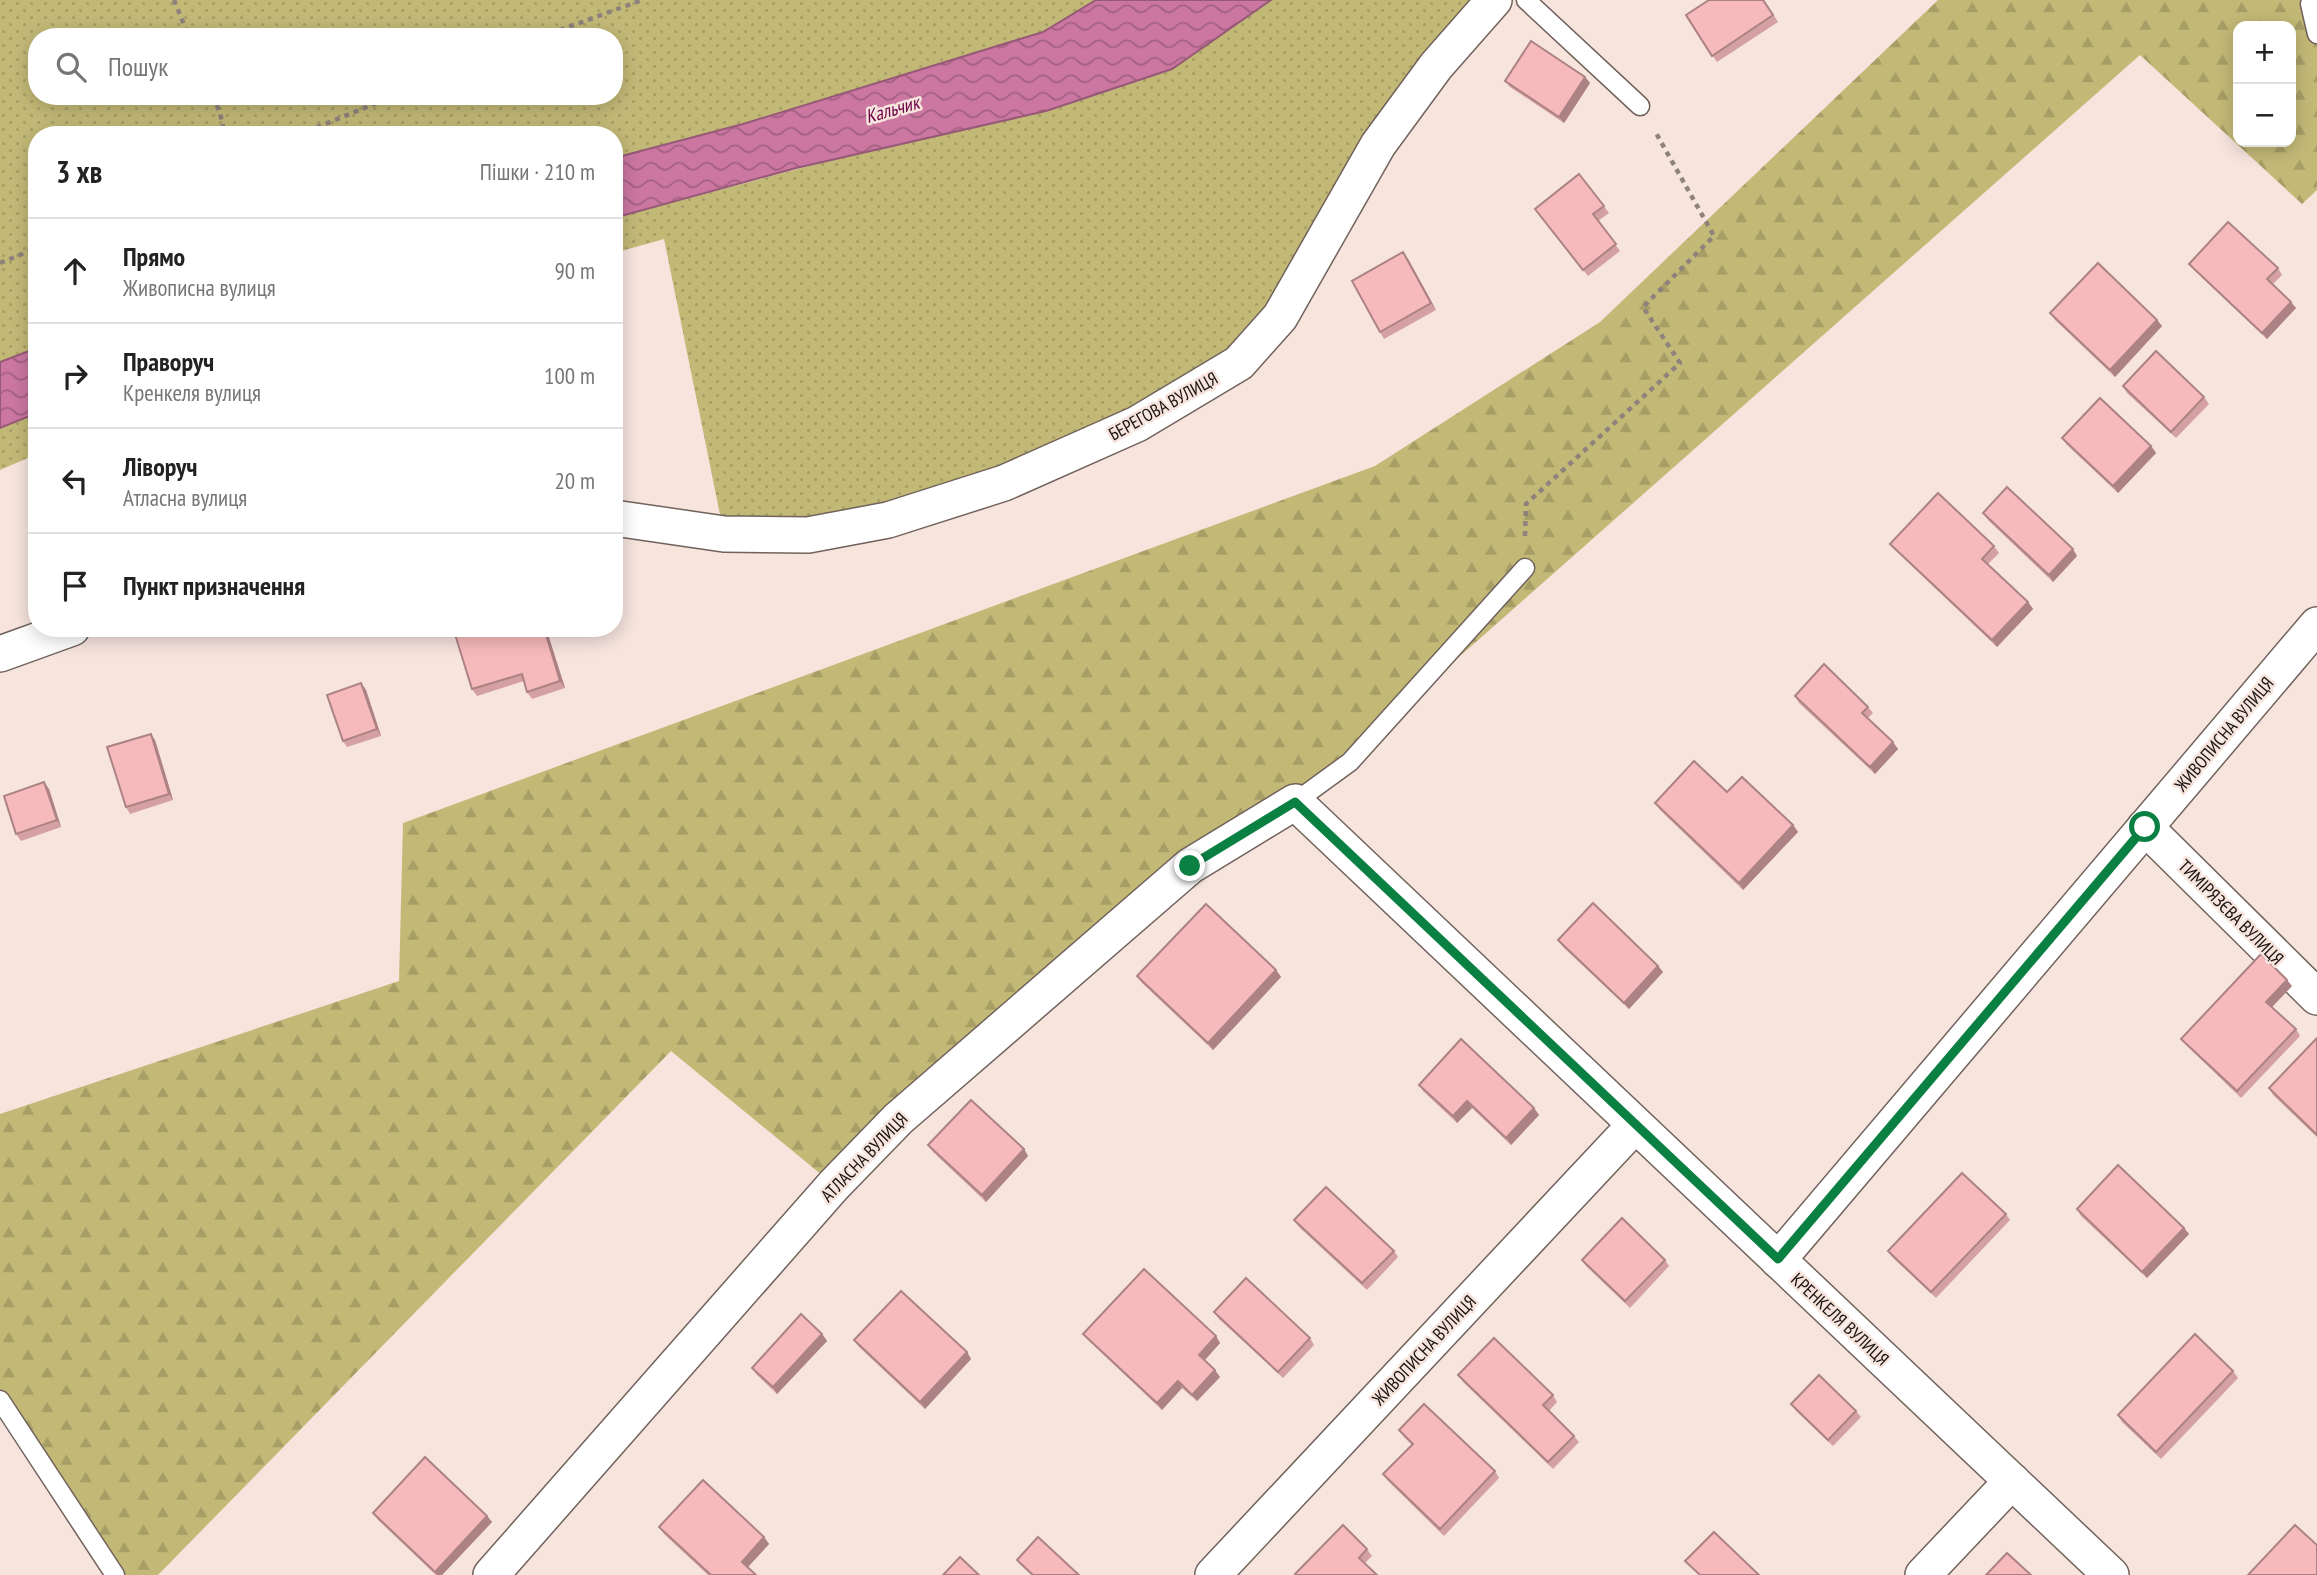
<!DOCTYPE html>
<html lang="uk">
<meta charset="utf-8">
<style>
body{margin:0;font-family:"PT Sans Narrow",sans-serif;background:#f6f6f6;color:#222}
.controls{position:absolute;right:21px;top:21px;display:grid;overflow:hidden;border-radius:14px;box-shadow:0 4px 18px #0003}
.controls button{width:63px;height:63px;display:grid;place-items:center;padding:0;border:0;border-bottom:2px solid #e0e0e0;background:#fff;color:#222;font:35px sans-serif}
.stop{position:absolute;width:21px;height:21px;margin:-16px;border:5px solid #0b8043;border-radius:50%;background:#fff}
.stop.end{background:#0b8043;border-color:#fff;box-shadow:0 2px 7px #0008}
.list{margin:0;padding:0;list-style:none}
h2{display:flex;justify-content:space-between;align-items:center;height:91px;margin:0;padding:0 28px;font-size:30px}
h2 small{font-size:23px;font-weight:400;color:#767676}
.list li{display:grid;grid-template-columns:46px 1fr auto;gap:21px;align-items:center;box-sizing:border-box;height:105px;padding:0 28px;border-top:2px solid #e0e0e0}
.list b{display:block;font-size:26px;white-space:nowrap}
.list p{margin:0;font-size:23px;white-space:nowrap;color:#767676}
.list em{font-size:23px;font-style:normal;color:#767676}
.icon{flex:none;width:38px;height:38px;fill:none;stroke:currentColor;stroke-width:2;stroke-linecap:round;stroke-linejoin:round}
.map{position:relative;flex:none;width:2317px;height:1575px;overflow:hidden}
.search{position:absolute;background:#fff;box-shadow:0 4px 18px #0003;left:28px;top:28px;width:595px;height:77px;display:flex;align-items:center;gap:18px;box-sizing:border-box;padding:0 24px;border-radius:28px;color:#767676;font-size:26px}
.panel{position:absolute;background:#fff;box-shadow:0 4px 18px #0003;left:28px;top:126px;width:595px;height:511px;border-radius:28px}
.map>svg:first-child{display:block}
.grass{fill:url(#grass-dots);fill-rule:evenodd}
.forest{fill:url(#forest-firs);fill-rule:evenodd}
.water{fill:url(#water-waves);stroke:#965976;stroke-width:2}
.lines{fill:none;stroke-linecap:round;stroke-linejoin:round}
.service-casing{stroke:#71625c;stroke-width:21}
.minor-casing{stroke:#71625c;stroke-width:38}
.path{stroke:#8e827d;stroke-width:4.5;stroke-dasharray:5 5;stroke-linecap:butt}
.service{stroke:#fff;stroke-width:18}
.minor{stroke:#fff;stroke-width:35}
.wall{fill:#d4a0a2}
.shaded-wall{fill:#ac8284}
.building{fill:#f6babc;stroke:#ac8284;stroke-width:2}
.route{stroke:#0b8043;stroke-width:9}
.labels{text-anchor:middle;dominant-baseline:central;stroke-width:5;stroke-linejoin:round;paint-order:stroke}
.street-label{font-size:18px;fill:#191311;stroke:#f6e4dd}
.water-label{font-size:19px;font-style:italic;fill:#6b0046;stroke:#f6e4dd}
</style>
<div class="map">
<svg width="2317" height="1575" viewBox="0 0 2317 1575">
<defs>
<pattern id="grass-dots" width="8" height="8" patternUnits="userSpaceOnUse" patternTransform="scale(1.75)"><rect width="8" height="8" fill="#c3b977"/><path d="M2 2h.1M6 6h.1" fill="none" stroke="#a79e66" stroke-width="1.8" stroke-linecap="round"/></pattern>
<pattern id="forest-firs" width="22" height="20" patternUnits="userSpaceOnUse" patternTransform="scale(1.75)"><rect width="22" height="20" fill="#c3b977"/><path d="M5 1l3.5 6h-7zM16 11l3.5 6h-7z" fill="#a79e66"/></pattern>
<pattern id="water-waves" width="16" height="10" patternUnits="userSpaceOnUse" patternTransform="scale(1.75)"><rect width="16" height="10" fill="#cb77a1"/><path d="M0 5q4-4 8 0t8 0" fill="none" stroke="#a46082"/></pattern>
</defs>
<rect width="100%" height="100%" fill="#f6e4dd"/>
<!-- grass -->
<g class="grass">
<path d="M0,0H1096L1043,32L743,124L614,158V135H37V348L0,362ZM37,37H614V96H37Z"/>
<polygon points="1271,0 1494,0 1239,363 1004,483 724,534 664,239 614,253 614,218 1172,69"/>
<polygon points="37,413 37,454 0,470 0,428"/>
</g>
<!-- forest -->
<path class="forest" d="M1938,0H2317V190L2302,204L2140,55L1295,802L1190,866L834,1185L671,1051L158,1575H115L0,1400V1114L399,981L403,823L1375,466L1600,322ZM2238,26H2291V142H2238Z"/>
<!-- water -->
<g class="water">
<polygon points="1096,0 1271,0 1172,69 1046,111 796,168 614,218 614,158 743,124 1043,32"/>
<polygon points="37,348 37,413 0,428 0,362"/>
</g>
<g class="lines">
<!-- service casing -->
<g class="service-casing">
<g id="service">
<polyline points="1526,0 1640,106"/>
<polyline points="2312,0 2310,4 2317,34"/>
<polyline points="1295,802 1350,762 1525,568"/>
<polyline points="0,1400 115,1575"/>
</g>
</g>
<!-- minor casing -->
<g class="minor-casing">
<g id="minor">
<polyline points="614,518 724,534 808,535 888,520 1004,483 1137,424 1239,363 1280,317 1378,145 1436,66 1494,0"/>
<polyline points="0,654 72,628"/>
<polyline points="2145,827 2317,997"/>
<polyline points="1778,1260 2317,625"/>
<polyline points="491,1575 834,1185 898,1119 1190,866 1295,802 2111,1575"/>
<polyline points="1213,1575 1635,1125"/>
<polyline points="1923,1575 2012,1481"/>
</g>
</g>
<!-- path -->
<g class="path">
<polyline points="174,0 189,37"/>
<polyline points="541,37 642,0"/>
<polyline points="213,96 220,113 225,135"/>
<polyline points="298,135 394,96"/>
<polyline points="0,263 37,248"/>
<polyline points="1525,536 1526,504 1680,363 1643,307 1714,236 1656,133"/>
</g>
<!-- service -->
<use href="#service" class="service"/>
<!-- minor -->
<use href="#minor" class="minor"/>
</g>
<!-- wall -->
<g class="wall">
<polygon points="1764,0 1778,22 1717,62 1686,15"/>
<polygon points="1585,77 1590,83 1564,123 1510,87 1505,81"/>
<polygon points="1579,174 1609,213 1598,221 1620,251 1588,276 1540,215"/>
<polygon points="1408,259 1436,310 1384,339 1380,332"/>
<polygon points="2189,264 2278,268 2282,275 2273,284 2296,308 2267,339 2194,270"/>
<polygon points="2050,313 2157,320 2162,326 2115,377 2055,320"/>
<polygon points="2123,386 2204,397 2209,404 2176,438 2127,393"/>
<polygon points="2062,438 2151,446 2156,453 2118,493 2067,445"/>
<polygon points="1983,513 2077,556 2053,582 1988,520"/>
<polygon points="1890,544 1994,546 1999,553 1988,564 2028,602 2033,609 1997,647 1895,550"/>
<polygon points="546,628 565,688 532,699 527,692 524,681 477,696 472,689"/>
<polygon points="361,683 366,690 381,736 347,747 343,741"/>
<polygon points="1795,696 1868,707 1873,713 1868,718 1898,749 1875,774 1799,703"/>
<polygon points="155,740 173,800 130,814 126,807"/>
<polygon points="49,789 61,827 21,841 16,834"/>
<polygon points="1727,792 1793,825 1798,832 1743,890 1660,810 1655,803"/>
<polygon points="1558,940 1658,966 1663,972 1629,1009 1563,947"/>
<polygon points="1276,970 1281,977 1213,1050 1142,983 1137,976"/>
<polygon points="2292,986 2272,1007 2296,1029 2300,1036 2241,1098 2186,1045 2181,1039"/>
<polygon points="2317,1038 2317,1137 2273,1095 2269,1088"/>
<polygon points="1419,1085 1534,1108 1539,1115 1511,1145 1472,1108 1457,1123 1423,1091"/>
<polygon points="928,1145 1024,1149 1028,1156 986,1202 933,1152"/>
<polygon points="2077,1209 2184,1228 2189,1234 2147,1278 2081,1216"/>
<polygon points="2006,1214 2010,1220 1936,1298 1893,1258 1888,1251"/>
<polygon points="1294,1220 1394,1251 1398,1257 1367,1290 1299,1227"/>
<polygon points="1582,1260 1665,1260 1669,1266 1630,1308 1586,1266"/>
<polygon points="1214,1312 1310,1338 1314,1345 1283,1378 1219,1319"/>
<polygon points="822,1334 827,1341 777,1394 756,1374 752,1368"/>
<polygon points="1083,1334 1216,1336 1220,1343 1205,1360 1220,1377 1197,1401 1182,1388 1162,1410 1088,1340"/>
<polygon points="854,1340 967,1352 971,1359 925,1409 859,1347"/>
<polygon points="2233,1371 2238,1378 2161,1459 2122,1422 2118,1415"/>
<polygon points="1458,1375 1553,1395 1557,1402 1549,1411 1574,1436 1579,1442 1553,1469 1463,1382"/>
<polygon points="1791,1404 1856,1411 1861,1417 1833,1446 1796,1411"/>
<polygon points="1399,1430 1495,1471 1499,1478 1444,1536 1388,1481 1383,1474 1412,1445 1404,1437"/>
<polygon points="373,1513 487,1516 492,1522 442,1575 436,1575 378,1520"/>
<polygon points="659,1527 764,1537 769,1544 748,1567 756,1575 708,1575 664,1534"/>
<polygon points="1367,1549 1372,1556 1365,1563 1296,1575"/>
<polygon points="1017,1560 1079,1575 1031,1575 1022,1566"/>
</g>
<!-- shaded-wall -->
<g class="shaded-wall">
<polygon points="1585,77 1590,83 1564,123 1559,117"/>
<polygon points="1403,252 1408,259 1436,310 1431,303"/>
<polygon points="2291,302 2296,308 2267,339 2262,333"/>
<polygon points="2157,320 2162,326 2115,377 2110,370"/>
<polygon points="2151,446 2156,453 2118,493 2113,486"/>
<polygon points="2073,549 2077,556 2053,582 2049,575"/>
<polygon points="2028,602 2033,609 1997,647 1992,640"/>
<polygon points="544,628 546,628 565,688 560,681"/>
<polygon points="361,683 366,690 381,736 377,729"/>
<polygon points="151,734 155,740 173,800 169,794"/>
<polygon points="1893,742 1898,749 1875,774 1870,767"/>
<polygon points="44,782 49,789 61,827 57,820"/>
<polygon points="1793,825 1798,832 1743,890 1739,883"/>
<polygon points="1658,966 1663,972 1629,1009 1624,1003"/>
<polygon points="1276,970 1281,977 1213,1050 1208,1043"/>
<polygon points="2287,980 2292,986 2271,1008 2266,1002"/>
<polygon points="1467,1101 1472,1108 1457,1123 1453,1116"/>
<polygon points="1534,1108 1539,1115 1511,1145 1506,1138"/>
<polygon points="1024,1149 1028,1156 986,1202 982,1195"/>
<polygon points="2184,1228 2189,1234 2147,1278 2142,1272"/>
<polygon points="822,1334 827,1341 777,1394 773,1387"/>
<polygon points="1216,1336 1220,1343 1203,1362 1199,1355"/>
<polygon points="967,1352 971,1359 925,1409 920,1402"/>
<polygon points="1215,1370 1220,1377 1197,1401 1192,1395"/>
<polygon points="1178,1381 1182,1388 1162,1410 1157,1403"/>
<polygon points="487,1516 492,1522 442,1575 437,1575 435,1572"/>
<polygon points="764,1537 769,1544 747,1568 742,1562"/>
</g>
<!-- building -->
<g class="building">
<polygon points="1709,0 1763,0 1773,15 1712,56 1686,15"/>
<polygon points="1531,41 1585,77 1559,117 1505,81"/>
<polygon points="1579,174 1604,206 1593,214 1616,244 1583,270 1535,209"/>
<polygon points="2228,222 2278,268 2267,279 2291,302 2262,333 2189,264"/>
<polygon points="1403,252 1431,303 1380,332 1352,281"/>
<polygon points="2098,263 2157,320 2110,370 2050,313"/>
<polygon points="2156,351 2204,397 2171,432 2123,386"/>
<polygon points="2100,398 2151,446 2113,486 2062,438"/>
<polygon points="2007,487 2073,549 2049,575 1983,513"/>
<polygon points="1938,493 1994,546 1982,559 2028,602 1992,640 1890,544"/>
<polygon points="463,628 544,628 560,681 527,692 522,674 472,689 454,631"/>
<polygon points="1824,664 1868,707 1862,713 1893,742 1870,767 1795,696"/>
<polygon points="361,683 377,729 343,741 327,695"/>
<polygon points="151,734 169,794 126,807 107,747"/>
<polygon points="1694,761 1727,792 1742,777 1793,825 1739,883 1655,803"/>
<polygon points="44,782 57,820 16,834 4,796"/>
<polygon points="1593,903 1658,966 1624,1003 1558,940"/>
<polygon points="1206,904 1276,970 1208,1043 1137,976"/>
<polygon points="2261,954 2287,980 2266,1002 2296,1029 2237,1091 2181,1039"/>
<polygon points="2317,1038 2317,1135 2269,1088"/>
<polygon points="1461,1039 1534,1108 1506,1138 1467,1101 1453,1116 1419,1085"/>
<polygon points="971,1100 1024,1149 982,1195 928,1145"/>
<polygon points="2118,1165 2184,1228 2142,1272 2077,1209"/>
<polygon points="1962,1173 2006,1214 1931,1292 1888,1251"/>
<polygon points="1326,1187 1394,1251 1362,1283 1294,1220"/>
<polygon points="1622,1218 1665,1260 1625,1301 1582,1260"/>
<polygon points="1144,1269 1216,1336 1199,1355 1215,1370 1192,1395 1178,1381 1157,1403 1083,1334"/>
<polygon points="1246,1278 1310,1338 1278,1372 1214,1312"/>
<polygon points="901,1291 967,1352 920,1402 854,1340"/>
<polygon points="801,1314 822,1334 773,1387 752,1368"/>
<polygon points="2195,1334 2233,1371 2156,1452 2118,1415"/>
<polygon points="1494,1338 1553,1395 1543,1405 1574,1436 1548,1462 1458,1375"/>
<polygon points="1819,1375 1856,1411 1828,1440 1791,1404"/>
<polygon points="1424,1404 1495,1471 1440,1529 1383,1474 1413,1444 1399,1430"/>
<polygon points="425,1457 487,1516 435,1572 373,1513"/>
<polygon points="703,1480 764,1537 742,1562 756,1575 711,1575 659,1527"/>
<polygon points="1343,1525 1367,1549 1359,1558 1377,1575 1296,1575 1295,1574"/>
<polygon points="2295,1525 2317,1545 2317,1575 2248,1575"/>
<polygon points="1714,1532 1759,1575 1700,1575 1685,1561"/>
<polygon points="1038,1537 1079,1575 1033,1575 1017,1560"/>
<polygon points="2007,1553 2031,1575 1986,1575"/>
<polygon points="960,1557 979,1575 943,1575"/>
</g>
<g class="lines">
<!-- route -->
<polyline class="route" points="1190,866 1295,802 1778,1259 2145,827"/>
</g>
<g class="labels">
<!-- street labels -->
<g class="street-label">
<text transform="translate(1163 406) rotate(-29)">БЕРЕГОВА ВУЛИЦЯ</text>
<text transform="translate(2224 734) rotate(-50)">ЖИВОПИСНА ВУЛИЦЯ</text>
<text transform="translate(2231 912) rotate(45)">ТИМІРЯЗЄВА ВУЛИЦЯ</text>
<text transform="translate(864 1157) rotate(-46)">АТЛАСНА ВУЛИЦЯ</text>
<text transform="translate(1840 1319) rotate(43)">КРЕНКЕЛЯ ВУЛИЦЯ</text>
<text transform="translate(1424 1350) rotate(-47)">ЖИВОПИСНА ВУЛИЦЯ</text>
</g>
<!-- water labels -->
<g class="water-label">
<text transform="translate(892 109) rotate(-16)">Кальчик</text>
</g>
</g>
</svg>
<div class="controls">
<button>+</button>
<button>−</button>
</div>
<div class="stop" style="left:2145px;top:827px"></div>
<div class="stop end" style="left:1190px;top:866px"></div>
<div class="search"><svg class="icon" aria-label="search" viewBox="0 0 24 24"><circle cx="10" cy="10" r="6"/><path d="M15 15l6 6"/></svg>Пошук</div>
<section class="panel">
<h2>3 хв<small>Пішки · 210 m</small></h2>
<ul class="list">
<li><svg class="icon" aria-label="ahead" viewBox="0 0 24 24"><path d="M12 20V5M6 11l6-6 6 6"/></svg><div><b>Прямо</b><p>Живописна вулиця</p></div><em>90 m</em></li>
<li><svg class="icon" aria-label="right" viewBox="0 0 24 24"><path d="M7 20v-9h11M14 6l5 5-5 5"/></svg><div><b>Праворуч</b><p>Кренкеля вулиця</p></div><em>100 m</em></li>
<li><svg class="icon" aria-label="left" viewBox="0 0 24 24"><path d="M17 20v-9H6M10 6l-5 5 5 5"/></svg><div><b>Ліворуч</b><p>Атласна вулиця</p></div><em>20 m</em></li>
<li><svg class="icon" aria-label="arrive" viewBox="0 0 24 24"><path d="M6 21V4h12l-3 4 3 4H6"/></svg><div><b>Пункт призначення</b></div></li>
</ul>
</section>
</div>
